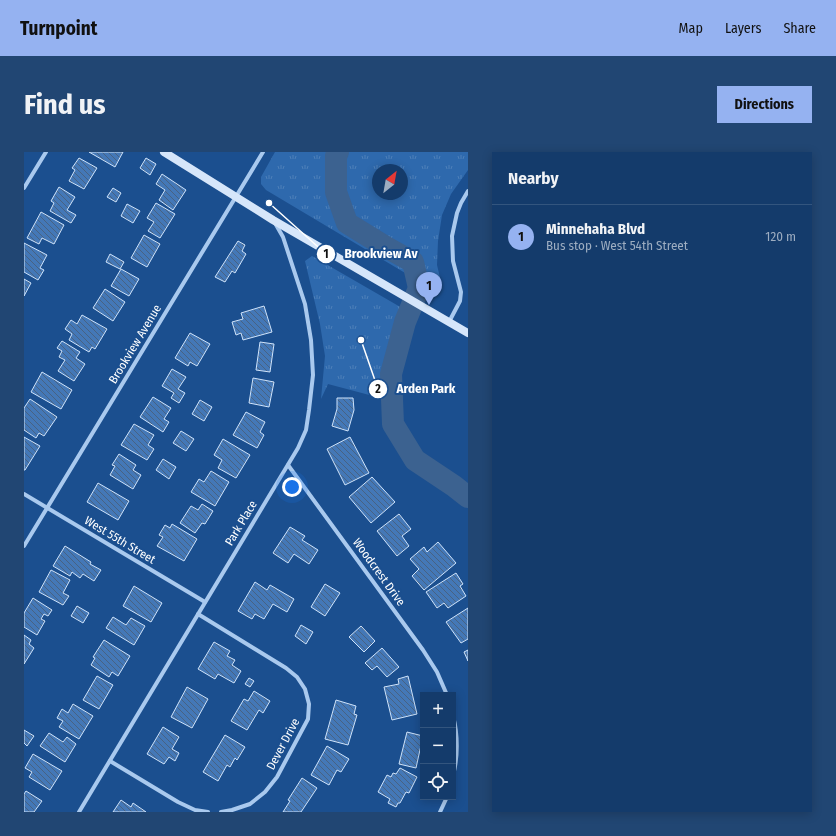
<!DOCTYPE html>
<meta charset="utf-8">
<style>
body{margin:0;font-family:"Fira Sans Condensed",sans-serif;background:#214673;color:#f1f3f6}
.controls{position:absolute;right:12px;bottom:12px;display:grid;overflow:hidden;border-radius:0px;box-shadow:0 2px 10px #0003}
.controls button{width:36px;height:36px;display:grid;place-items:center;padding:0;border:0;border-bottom:1px solid #33557e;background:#143b6b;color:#f1f3f6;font:20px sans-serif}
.compass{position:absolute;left:348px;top:12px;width:36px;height:36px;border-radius:50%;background:#143b6b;box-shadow:0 2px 10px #0003;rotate:31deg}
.you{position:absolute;left:268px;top:335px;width:14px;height:14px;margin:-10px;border:3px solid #fff;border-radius:50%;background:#1a73e8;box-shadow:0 0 0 6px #1a73e833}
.badge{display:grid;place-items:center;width:26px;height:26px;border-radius:50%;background:#95b2f1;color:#111;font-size:13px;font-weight:700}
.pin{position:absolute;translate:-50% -33px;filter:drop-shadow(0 1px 2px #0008)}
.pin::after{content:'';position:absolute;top:21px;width:14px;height:12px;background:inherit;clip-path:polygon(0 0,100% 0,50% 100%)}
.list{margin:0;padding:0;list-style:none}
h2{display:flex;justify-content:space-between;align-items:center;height:52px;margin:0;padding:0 16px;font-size:17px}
h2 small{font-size:13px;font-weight:400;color:#9dadc1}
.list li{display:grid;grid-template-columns:26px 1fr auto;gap:12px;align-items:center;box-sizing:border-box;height:64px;padding:0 16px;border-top:1px solid #33557e}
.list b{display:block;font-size:15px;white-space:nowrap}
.list p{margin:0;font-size:13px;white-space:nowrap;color:#9dadc1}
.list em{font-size:13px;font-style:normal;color:#9dadc1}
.icon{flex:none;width:22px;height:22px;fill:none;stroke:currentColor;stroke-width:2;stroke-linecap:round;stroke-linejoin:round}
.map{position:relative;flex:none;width:444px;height:660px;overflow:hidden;border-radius:0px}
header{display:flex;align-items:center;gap:24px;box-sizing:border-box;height:56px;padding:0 20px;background:#95b2f1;color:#111}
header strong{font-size:19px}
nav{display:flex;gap:22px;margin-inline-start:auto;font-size:14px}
.intro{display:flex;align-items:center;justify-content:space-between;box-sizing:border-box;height:96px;padding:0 24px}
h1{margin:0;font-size:28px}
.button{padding:10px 18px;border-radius:0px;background:#95b2f1;color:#111;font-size:14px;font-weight:700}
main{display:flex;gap:24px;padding:0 24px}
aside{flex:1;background:#143b6b;border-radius:0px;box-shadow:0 2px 10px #0003}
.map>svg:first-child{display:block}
.park{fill:url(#park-tufts);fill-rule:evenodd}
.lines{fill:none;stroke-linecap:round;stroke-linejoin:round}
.river{stroke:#3c6290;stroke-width:22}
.building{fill:url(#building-back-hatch);stroke:#cfe3fa}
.street{stroke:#a9c9ee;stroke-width:4}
.secondary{stroke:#d6e6fa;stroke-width:8}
.labels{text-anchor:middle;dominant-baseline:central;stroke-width:4;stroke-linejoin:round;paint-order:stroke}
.street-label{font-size:12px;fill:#fff;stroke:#1b4f8f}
.leader{fill:none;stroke:#fff;stroke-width:1.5}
.callout-dot{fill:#fff;stroke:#1b4f8f;stroke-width:1.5}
.mark-label{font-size:12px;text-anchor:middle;font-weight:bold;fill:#111}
.callout-label{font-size:13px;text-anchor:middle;font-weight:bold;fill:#fff;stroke:#1b4f8f;stroke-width:4;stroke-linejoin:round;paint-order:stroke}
</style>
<header>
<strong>Turnpoint</strong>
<nav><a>Map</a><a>Layers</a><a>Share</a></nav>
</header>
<div class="intro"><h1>Find us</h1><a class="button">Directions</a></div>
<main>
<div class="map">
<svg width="444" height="660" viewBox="0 0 444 660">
<defs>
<pattern id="park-tufts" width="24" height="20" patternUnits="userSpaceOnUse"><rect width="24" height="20" fill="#2e69ad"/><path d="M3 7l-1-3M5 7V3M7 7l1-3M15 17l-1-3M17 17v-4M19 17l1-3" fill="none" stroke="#4d80b9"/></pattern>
<pattern id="building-back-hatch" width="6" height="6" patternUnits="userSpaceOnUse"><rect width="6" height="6" fill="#4478b7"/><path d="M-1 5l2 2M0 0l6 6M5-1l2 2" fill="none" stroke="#486282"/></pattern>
</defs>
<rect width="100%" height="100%" fill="#1b4f8f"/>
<!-- park -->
<g class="park">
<path d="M251,0H444V18L427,42L418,63L414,89L413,113L417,130L414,136L408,137L242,38L237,32V25ZM354,18H378V42H354Z"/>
<polygon points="288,104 385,160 381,170 367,222 368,249 304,232 297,247 301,204 296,172 281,109"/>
</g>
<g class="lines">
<!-- river -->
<polyline class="river" points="314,0 312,4 312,40 323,71 362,95 389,110 395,136 381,170 367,222 369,272 391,308 430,334 444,345"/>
</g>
<!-- building -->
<g class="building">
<polygon points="65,0 99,0 91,15"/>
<polygon points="55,6 73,16 60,37 45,29 51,18 48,16"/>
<polygon points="122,6 132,12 126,23 116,16"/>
<polygon points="138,22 162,38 149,58 135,48 141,38 132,32"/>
<polygon points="35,35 51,45 43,58 52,63 47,71 26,59 30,51 27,49"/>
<polygon points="89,36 97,41 92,50 83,45"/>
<polygon points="132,51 151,62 136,86 124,79 130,70 123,66"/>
<polygon points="103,52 116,59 109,71 97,64"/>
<polygon points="17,60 40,73 30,92 18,86 15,92 3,86"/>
<polygon points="120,83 136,92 123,115 107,106"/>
<polygon points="214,89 221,93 218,99 222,102 211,121 208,119 201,130 191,125"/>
<polygon points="0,91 23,103 16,116 20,118 14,128 0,120"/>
<polygon points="86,102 100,110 96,117 82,110"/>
<polygon points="97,117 115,127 105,144 87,134"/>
<polygon points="0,127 7,131 0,144"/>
<polygon points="81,137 101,150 89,169 69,156"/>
<polygon points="240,154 248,180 219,188 217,181 212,183 208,170 219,167 217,161"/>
<polygon points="58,163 83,177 71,197 68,195 65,200 45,188 48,182 41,177 47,168 53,172"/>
<polygon points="166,181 186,192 173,214 166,210 164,214 151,206"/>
<polygon points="38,189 56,200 52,206 61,212 50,229 34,219 41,208 35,205 38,199 33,196"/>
<polygon points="236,190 250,192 246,220 232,218"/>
<polygon points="148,217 162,225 154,237 161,241 155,251 147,246 150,241 138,234"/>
<polygon points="18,220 48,238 37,257 7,240"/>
<polygon points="229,226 250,230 245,255 225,251"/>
<polygon points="129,245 147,256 140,267 145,270 139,280 116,265"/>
<polygon points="313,246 329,246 330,258 324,279 308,274 313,257"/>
<polygon points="6,247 33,265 20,284 15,281 12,286 0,278 0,256"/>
<polygon points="176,248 188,255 180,269 168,262"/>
<polygon points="222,260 241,270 236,280 240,283 233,296 209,283"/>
<polygon points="110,272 130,283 124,293 130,297 123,308 97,293"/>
<polygon points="157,279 170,287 162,299 149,291"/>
<polygon points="0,285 16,294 1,318 0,318"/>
<polygon points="326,285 345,321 321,333 303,297"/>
<polygon points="199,287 226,303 212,326 194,316 198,308 190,303"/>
<polygon points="95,302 112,313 109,318 117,323 109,337 86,323 91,314 88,313"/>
<polygon points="139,307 152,315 145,327 132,318"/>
<polygon points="187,319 205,330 191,354 167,340 175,327 180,330"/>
<polygon points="348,325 371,350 347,371 325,345"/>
<polygon points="74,331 105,349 94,368 63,350"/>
<polygon points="178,352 189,359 181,372 178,371 171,381 156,371 167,354 174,358"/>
<polygon points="375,362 387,377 378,384 385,394 373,404 353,379"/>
<polygon points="148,372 173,387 160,409 133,394 139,385 135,383 141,373 146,376"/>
<polygon points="266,375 281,384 278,388 294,398 285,412 270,402 264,411 249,401"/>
<polygon points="414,390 432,411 400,438 388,424 395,417 386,407 400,395 403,400"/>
<polygon points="41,394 67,410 66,412 77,418 70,429 59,422 56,426 48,420 46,424 29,414"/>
<polygon points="27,418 46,428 39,441 45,444 39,453 15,440"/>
<polygon points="432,421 439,432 436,434 442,444 424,456 420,451 413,456 402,440"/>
<polygon points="231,430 243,438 246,433 270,447 263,460 249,452 240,467 231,462 228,467 214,459"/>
<polygon points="301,432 316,441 301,464 287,455"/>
<polygon points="110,434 138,451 127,470 99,454"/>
<polygon points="9,446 28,458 24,464 20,462 17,467 21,469 13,483 0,475 0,461"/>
<polygon points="53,454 65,461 59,471 47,464"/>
<polygon points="444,456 444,487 437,491 422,470"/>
<polygon points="89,465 102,473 107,466 121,474 110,493 82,476"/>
<polygon points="277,473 289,480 282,492 271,484"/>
<polygon points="337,474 351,489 340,500 325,485"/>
<polygon points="0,483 7,488 5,492 10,496 0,512"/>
<polygon points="80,488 106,504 94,524 88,520 85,525 67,513 71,506 69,505"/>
<polygon points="190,490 206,499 203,504 211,508 208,513 217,519 210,531 194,522 191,527 174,517"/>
<polygon points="358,496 375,515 363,525 353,514 348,518 341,511"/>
<polygon points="444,498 444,509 440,500"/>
<polygon points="73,524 89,533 75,557 59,548"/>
<polygon points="384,524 393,562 368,568 360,535 375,532 374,527"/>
<polygon points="225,526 230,529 226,535 221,532"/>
<polygon points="163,535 184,547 168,576 147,565"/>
<polygon points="230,539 246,549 239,561 235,558 223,578 207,569 220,547 224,549"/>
<polygon points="312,548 332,554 330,562 333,563 324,593 301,587"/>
<polygon points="49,552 69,564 55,587 35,575 39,569 33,566 38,557 44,561"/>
<polygon points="139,575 155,585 148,597 155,601 151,609 145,605 140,612 123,602"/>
<polygon points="0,578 10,584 3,594 0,591"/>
<polygon points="383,580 399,584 392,616 375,612"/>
<polygon points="25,581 39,590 43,585 52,592 41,610 16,594"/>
<polygon points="201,583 221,595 213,608 211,606 206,615 203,613 194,629 179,620"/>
<polygon points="303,594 325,607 317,620 313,618 305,633 287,623"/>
<polygon points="9,602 38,619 26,638 5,625 8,620 1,616"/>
<polygon points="376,616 393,625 385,641 382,640 376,651 374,651 372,655 364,651 366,647 354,640 363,623 367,625 369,621 372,622"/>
<polygon points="278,626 293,636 277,660 259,660 266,649 264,648"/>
<polygon points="2,639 18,649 10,660 0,660 0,642"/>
<polygon points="97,648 107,655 109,651 122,660 89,660"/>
</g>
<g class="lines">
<!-- street -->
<g class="street">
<polyline points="0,36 22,0"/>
<polyline points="425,170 436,149 437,140 429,109 428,84 433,61 437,51 444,39"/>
<polyline points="264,313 399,498 413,520 423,543"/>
<polyline points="0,342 181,450"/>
<polyline points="0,394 239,0"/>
<polyline points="174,462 262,516 273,525 281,537 285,552 284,567 253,625 241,640 226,652 208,658 197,660"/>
<path d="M429,564C434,582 434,606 429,623"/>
<polyline points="86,609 154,650 171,658 184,660"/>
<polyline points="55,660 274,296 282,278 285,258 289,223 287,188 281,152 259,85 251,71"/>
<polyline points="416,660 423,645"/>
</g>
<!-- secondary -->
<polyline class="secondary" points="140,0 249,68 444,181"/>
</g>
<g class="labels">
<!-- street labels -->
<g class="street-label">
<text transform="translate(111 192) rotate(-59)">Brookview Avenue</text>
<text transform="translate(217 371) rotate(-59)">Park Place</text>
<text transform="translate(96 388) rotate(31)">West 55th Street</text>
<text transform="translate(355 420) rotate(54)">Woodcrest Drive</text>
<text transform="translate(259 592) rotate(-62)">Dever Drive</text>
</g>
</g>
<!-- callouts -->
<path class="leader" d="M245 51L302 102M337 188L354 237"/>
<g class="callout-dot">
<circle cx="245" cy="51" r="4"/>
<circle cx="337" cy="188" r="4"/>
<circle cx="302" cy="102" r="10"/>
<circle cx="354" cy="237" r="10"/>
</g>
<g class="mark-label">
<text x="302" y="106">1</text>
<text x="354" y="241">2</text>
</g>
<g class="callout-label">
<text x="357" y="106">Brookview Av</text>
<text x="402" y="241">Arden Park</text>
</g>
</svg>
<div class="controls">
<button>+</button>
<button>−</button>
<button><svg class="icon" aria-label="locate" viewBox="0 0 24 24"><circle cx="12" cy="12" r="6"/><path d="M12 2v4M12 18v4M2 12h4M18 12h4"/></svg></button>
</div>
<svg class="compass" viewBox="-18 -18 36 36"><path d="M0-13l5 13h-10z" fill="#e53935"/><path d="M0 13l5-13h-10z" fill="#9dadc1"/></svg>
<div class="you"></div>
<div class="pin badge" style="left:405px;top:153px">1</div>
</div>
<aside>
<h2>Nearby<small></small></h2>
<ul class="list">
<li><span class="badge">1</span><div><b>Minnehaha Blvd</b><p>Bus stop · West 54th Street</p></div><em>120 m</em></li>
</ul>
</aside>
</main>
